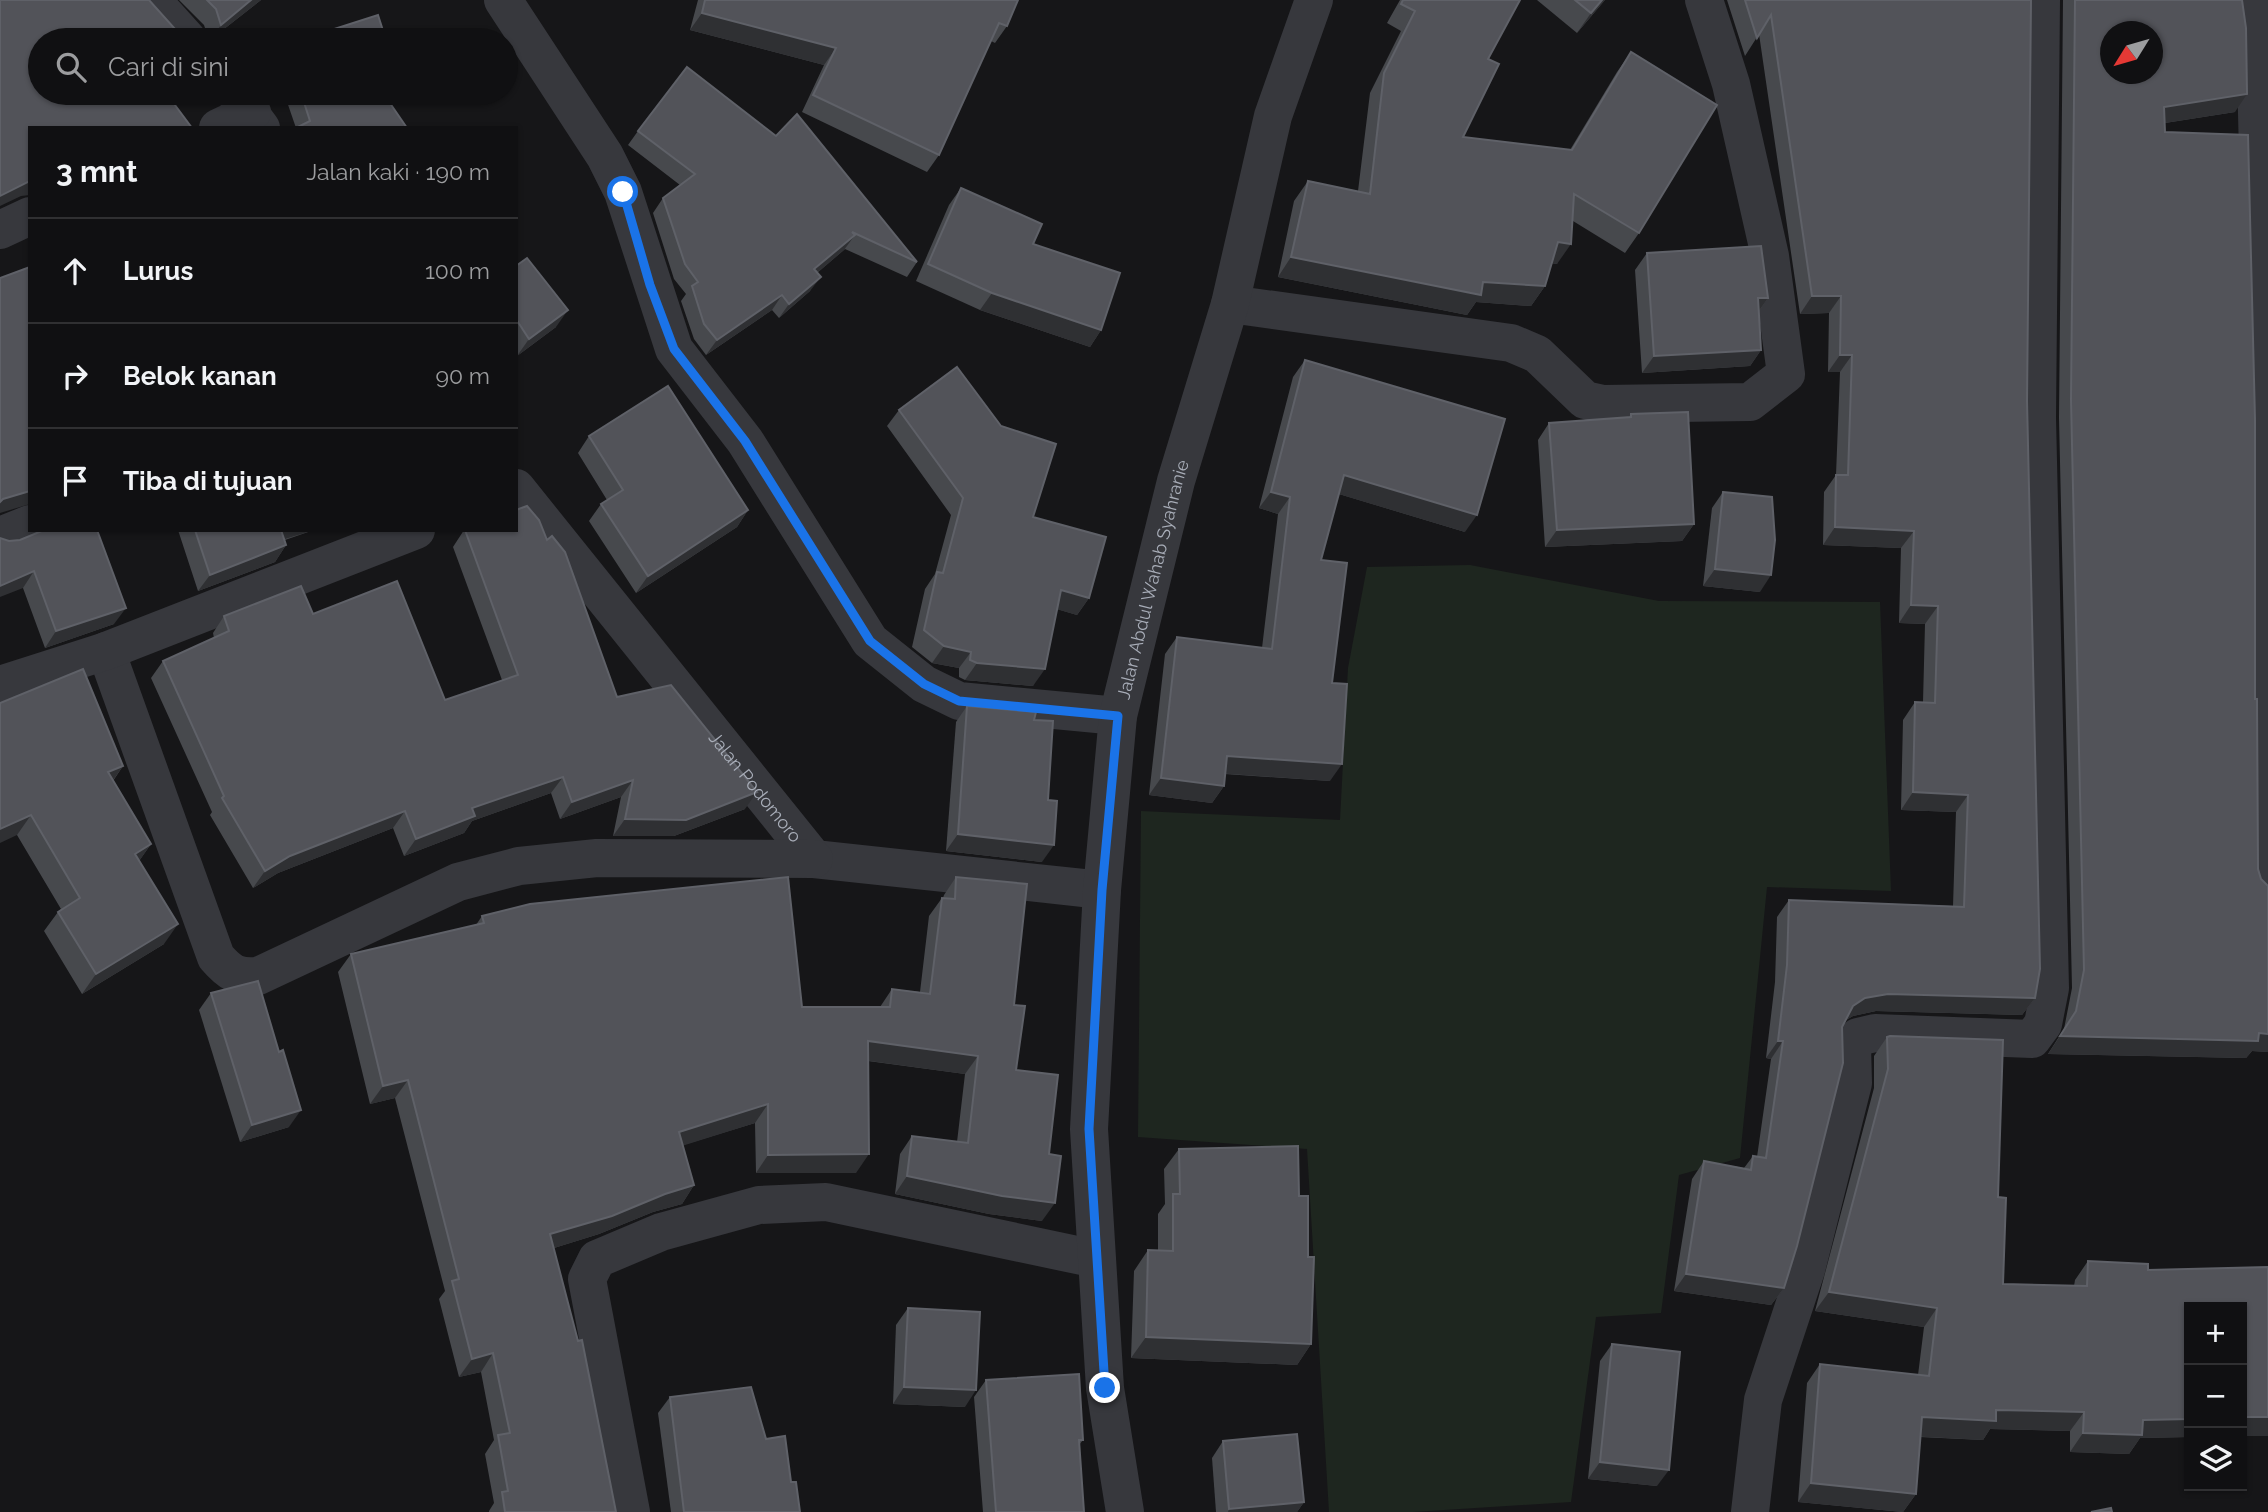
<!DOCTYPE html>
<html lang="id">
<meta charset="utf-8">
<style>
body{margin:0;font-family:Raleway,sans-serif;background:#19191b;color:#f1f3f6}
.controls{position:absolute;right:21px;bottom:21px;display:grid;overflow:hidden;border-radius:0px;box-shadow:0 2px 5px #0004}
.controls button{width:63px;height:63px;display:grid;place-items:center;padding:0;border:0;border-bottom:2px solid #303032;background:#101012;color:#f1f3f6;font:35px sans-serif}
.compass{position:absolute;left:2100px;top:21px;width:63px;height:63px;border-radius:50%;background:#101012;box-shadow:0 2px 5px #0004;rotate:233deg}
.stop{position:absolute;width:21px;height:21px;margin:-16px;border:5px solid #1a73e8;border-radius:50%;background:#fff}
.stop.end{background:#1a73e8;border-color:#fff;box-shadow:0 2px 7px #0008}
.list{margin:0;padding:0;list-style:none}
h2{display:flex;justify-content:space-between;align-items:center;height:91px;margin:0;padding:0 28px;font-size:30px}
h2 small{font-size:23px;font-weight:400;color:#9c9d9f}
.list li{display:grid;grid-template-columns:46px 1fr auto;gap:21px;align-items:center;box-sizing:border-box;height:105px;padding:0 28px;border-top:2px solid #303032}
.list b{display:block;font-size:26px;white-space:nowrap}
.list em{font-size:23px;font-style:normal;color:#9c9d9f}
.icon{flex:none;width:38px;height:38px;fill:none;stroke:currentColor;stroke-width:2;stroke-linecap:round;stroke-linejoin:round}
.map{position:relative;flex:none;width:2268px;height:1512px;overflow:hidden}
.search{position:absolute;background:#101012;box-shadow:0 2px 5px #0004;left:28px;top:28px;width:490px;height:77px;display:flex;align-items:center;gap:18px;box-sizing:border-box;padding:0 24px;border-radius:38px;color:#9c9d9f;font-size:26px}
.panel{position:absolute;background:#101012;box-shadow:0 2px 5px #0004;left:28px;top:126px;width:490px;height:406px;border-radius:0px}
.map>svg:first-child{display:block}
.green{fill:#1e261f}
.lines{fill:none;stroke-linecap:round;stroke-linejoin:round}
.minor{stroke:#37383d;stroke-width:38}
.wall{fill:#47494d}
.shaded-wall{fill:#2f3033}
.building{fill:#525359;stroke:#5f6168;stroke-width:2;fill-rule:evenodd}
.route{stroke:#1a73e8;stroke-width:9}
.labels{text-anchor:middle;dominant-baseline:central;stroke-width:6;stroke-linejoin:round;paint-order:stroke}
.street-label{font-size:18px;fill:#a8adb8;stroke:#111113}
</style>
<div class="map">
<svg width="2268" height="1512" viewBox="0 0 2268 1512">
<rect width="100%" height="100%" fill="#161618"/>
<!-- green -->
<polygon class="green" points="1470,565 1659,601 1880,602 1891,891 1767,887 1740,1158 1679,1175 1661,1313 1596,1317 1571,1502 1413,1512 1329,1512 1307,1149 1138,1137 1141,811 1340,820 1348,668 1367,567"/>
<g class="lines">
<!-- minor -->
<g class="minor">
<polyline points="152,0 188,40"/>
<polyline points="503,0 605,156 623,192 674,349 745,441 870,641 924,684 959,701 1118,716"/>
<polyline points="2249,0 2255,32 2265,437 2268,886"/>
<polyline points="235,93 261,128"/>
<polyline points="218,128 252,112"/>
<polyline points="0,230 30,216"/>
<polyline points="1230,304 1511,343 1537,354 1585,400 1603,404 1750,402 1786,374 1770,256 1731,84 1704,0"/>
<path id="s1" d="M516,488L814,859L1102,890"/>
<polyline points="0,536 30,524"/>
<path d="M106,651L216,957C229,972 237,978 258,976L458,882L519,866L597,858L814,859"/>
<polyline points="0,685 106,651 416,530"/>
<polyline points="631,1512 587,1279 597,1259 661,1232 759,1205 826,1202 1096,1259"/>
<path id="s2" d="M1125,1512L1105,1388L1089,1129L1102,890L1118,716L1176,481L1230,304L1273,116L1314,0"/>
<polyline points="1750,1512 1763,1400 1806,1270 1853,1083 1852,1045 1858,1037 1875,1033 2032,1039 2043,1024 2050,988 2037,418 2041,0"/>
</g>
</g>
<!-- wall -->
<g class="wall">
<polygon points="179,0 261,0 210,40 209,40 204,25"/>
<polygon points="698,0 1018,0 1007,26 995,43 991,41 939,155 927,172 802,112 824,65 690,30"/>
<polygon points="1400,0 1520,0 1488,59 1463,137 1570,150 1617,72 1631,52 1639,233 1625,253 1573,221 1557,264 1551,263 1545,286 1531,306 1476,302 1467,315 1278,277 1294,201 1308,181 1358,191 1370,93 1401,31 1387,23"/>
<polygon points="1537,0 1605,0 1577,33"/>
<polygon points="1727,0 2031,0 2027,401 2035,998 2022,1015 1876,1011 1853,1016 1846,1020 1842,1027 1784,1288 1771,1305 1674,1291 1692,1179 1704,1161 1744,1168 1753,1156 1757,1157 1771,1059 1766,1058 1775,982 1777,917 1789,900 1953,906 1956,812 1901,810 1903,720 1915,702 1923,702 1925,624 1899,623 1901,548 1823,545 1824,492 1836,475 1840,372 1828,372 1829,313 1800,314 1759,34 1745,56"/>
<polygon points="2063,0 2242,0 2235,112 2165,123 2165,132 2255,699 2258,869 2261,879 2268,886 2268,1052 2252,1051 2246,1058 2048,1054 2064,1029 2072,988 2059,418"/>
<polygon points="284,93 383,93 296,128"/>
<polygon points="638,131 917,262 907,277 845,249 817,273 810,291 779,318 772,310 706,355 694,339 681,301 686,294 674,279 653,213 663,198 680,185 628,145"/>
<polygon points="961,188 1033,244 1101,330 1090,347 980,310 916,281 949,205"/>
<polygon points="1647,253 1768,298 1759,311 1761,350 1750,366 1642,373 1635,270"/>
<polygon points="516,266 556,327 517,356 516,354"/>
<polygon points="1305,360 1465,532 1339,494 1321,560 1332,683 1330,781 1225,774 1224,786 1212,803 1149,795 1165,654 1177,637 1262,648 1278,514 1259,508 1293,377"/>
<polygon points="899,410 1033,517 1089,598 1077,615 1057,609 1033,686 965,680 959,677 959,668 932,663 912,647 925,589 935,574 951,515 887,426"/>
<polygon points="1631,414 1694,524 1682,541 1545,547 1538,440 1549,423 1628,418"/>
<polygon points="589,436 748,510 737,527 636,593 589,521 601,504 607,500 578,453"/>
<polygon points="1723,492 1760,592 1703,586 1712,508"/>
<polygon points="178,530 314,530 285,540 286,545 275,562 198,591"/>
<polygon points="464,530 547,540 617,697 745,809 674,836 613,836 621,797 560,819 551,793 472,821 464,833 404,856 393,828 278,873 253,888 210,815 212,812 151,678 163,661 214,638 213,633 224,616 313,614 445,700 502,680 453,547"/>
<polygon points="0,538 114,624 45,648 23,588"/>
<polygon points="0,703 123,766 113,781 151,844 139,861 164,944 82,994 44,931 58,912 61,909 17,835"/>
<polygon points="967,706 1034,720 1042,862 946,851 956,722"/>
<polygon points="956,877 1014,1005 1016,1070 1042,1221 989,1214 895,1194 900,1154 912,1136 957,1142 965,1074 868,1061 856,1173 756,1173 755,1123 683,1145 694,1185 682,1204 653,1212 599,1234 554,1248 616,1512 489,1512 489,1511 494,1503 485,1454 494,1440 481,1372 459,1377 439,1299 445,1291 395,1098 370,1104 338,972 351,954 476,925 482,916 802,1007 880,1007 892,989 920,992 929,916 942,898 943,898 944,895"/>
<polygon points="211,993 289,1127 240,1142 199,1010"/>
<polygon points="1887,1037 1998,1197 2003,1284 2074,1286 2075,1280 2088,1261 2148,1270 2268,1267 2268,1436 2242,1436 2242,1307 2189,1307 2189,1437 2140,1438 2129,1454 2070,1452 2070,1431 1990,1429 1983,1440 1920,1437 1916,1494 1903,1512 1798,1502 1807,1383 1820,1364 1918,1375 1924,1327 1815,1311 1874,1088 1874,1056"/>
<polygon points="1179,1149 1299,1196 1308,1257 1311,1344 1297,1365 1131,1358 1134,1271 1148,1250 1158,1251 1158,1214 1165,1204 1164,1169"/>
<polygon points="908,1308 965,1407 893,1404 896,1325"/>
<polygon points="1612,1344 1657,1486 1588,1479 1600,1361"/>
<polygon points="986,1380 1083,1440 1079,1445 1084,1512 983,1512 974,1397"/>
<polygon points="670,1397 766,1439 791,1482 800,1512 671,1512 658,1413"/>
<polygon points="1223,1441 1304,1502 1297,1512 1216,1512 1212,1458"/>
</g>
<!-- shaded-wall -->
<g class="shaded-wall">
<polygon points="251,0 261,0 210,40 221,25"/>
<polygon points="1602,0 1605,0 1577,33 1591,13"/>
<polygon points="702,13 836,48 824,65 690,30"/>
<polygon points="2247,94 2235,112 2152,125 2164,107"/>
<polygon points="30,181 30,195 21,196 0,206 0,196 2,194"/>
<polygon points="855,235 844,250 804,284 814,269"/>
<polygon points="1558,242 1571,244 1557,264 1544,262"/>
<polygon points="1291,257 1545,286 1531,306 1476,302 1467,315 1278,277"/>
<polygon points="821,277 810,291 779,318 789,304"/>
<polygon points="992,293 1101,330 1090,347 980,310"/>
<polygon points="782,295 772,310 706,355 717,340"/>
<polygon points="1812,296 1841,296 1829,313 1800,314"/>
<polygon points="1758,298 1768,298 1756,315"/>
<polygon points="568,310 556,327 517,356 529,339"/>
<polygon points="1761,350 1750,366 1642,373 1654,356"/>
<polygon points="1840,355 1852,355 1840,372 1828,372"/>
<polygon points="1344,475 1477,515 1465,532 1332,492"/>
<polygon points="30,491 30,504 0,513 0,502 3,499"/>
<polygon points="1271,492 1290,497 1278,514 1259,508"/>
<polygon points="748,510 737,527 636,593 648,576"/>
<polygon points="1694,524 1682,541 1545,547 1557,530"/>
<polygon points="1835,527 1914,531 1901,548 1823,545"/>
<polygon points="279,530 314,530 269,544"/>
<polygon points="286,545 275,562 198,591 210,575"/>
<polygon points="1715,569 1771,575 1760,592 1703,586"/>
<polygon points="34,571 23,588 0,597 0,586"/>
<polygon points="1061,590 1089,598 1077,615 1049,607"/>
<polygon points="1911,605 1938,606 1925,624 1899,623"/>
<polygon points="126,608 114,624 45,648 56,631"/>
<polygon points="944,646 971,652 959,668 932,663"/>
<polygon points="977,663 1045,669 1033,686 965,680"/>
<polygon points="1227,756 1342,764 1330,781 1216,773"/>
<polygon points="123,766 109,786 108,772"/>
<polygon points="563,777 551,793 472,821 464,833 404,856 416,839 472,808"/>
<polygon points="1161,778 1224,786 1212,803 1149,795"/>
<polygon points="633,780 621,797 560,819 572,802"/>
<polygon points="757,792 745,809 674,836 613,836 625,819"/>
<polygon points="1913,792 1968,795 1956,812 1901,810"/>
<polygon points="405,811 393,828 278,873 253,888 265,871 290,856"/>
<polygon points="31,815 17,835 0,843 0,829"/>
<polygon points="958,834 1054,845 1042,862 946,851"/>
<polygon points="151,844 137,864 135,854"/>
<polygon points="178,924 164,944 82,994 96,974"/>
<polygon points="1888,994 2035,998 2022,1015 1876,1011 1853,1016 1841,1023 1853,1006 1865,998"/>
<polygon points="2259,1033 2268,1034 2268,1052 2252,1051 2246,1058 2048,1054 2060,1036"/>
<polygon points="868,1041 978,1056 965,1074 855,1059"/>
<polygon points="1778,1041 1783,1041 1771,1059 1766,1058"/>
<polygon points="408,1080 395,1098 370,1104 383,1086"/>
<polygon points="768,1104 755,1123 666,1151 679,1132"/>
<polygon points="301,1110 289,1127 240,1142 252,1125"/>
<polygon points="869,1154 856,1173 756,1173 768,1155"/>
<polygon points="907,1176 1055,1203 1042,1221 989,1214 895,1194"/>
<polygon points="694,1185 682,1204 653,1212 599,1234 538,1253 550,1234 665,1194"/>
<polygon points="1686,1274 1784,1288 1771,1305 1674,1291"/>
<polygon points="1829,1292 1937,1308 1924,1327 1815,1311"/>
<polygon points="1146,1337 1311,1344 1297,1365 1131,1358"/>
<polygon points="493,1353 481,1372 459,1377 472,1359"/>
<polygon points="904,1387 976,1390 965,1407 893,1404"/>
<polygon points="1996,1410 2084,1412 2070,1431 1990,1429 1983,1440 1908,1436 1922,1417"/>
<rect x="2242" y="1417" width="26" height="19"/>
<polygon points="2189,1419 2189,1437 2140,1438 2129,1454 2070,1452 2083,1433 2143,1420"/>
<polygon points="1600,1462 1669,1470 1657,1486 1588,1479"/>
<polygon points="1811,1483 1916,1494 1903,1512 1798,1502"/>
<polygon points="1304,1502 1297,1512 1228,1512 1229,1509"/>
</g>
<!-- building -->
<g class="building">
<polygon points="0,0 149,0 183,38 187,40 40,40 40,93 135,93 131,96 141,93 166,93 192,128 30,128 30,181 0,196"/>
<polygon points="207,0 251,0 221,25 216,9"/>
<polygon points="705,0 1018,0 1007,26 999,23 939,155 813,95 836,48 702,13"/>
<polygon points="1403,0 1520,0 1488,59 1499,64 1463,137 1572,150 1631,52 1717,105 1639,233 1574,194 1571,244 1558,242 1545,286 1483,282 1481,295 1291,257 1308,181 1370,194 1384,73 1415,11 1401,4"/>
<polygon points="1575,0 1602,0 1591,13"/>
<polygon points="1745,0 2031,0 2027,401 2040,969 2035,998 1888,994 1865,998 1853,1006 1842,1027 1843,1063 1797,1246 1784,1288 1686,1274 1704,1161 1751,1170 1753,1156 1766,1158 1783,1041 1778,1041 1787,965 1789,900 1964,907 1968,795 1913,792 1915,702 1935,703 1938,606 1911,605 1914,531 1835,527 1836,475 1848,475 1852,355 1840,355 1841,296 1812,296 1771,15 1757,38"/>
<path d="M2075,0H2242L2246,28L2247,94L2164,107L2165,132L2248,135L2255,420V699H2257L2258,869L2261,879L2268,886V1034L2259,1033L2258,1041L2060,1036L2076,1011L2084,970L2071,400ZM2110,32H2152V74H2110Z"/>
<polygon points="378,15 386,40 300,40"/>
<polygon points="687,67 776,136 797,114 917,262 852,232 855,235 814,269 821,277 789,304 782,295 717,340 704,324 692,286 698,282 685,264 663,198 695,174 638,131"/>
<polygon points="301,93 383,93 407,128 296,128 310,121"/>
<polygon points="961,188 1042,224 1033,244 1120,273 1101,330 992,293 928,264"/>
<polygon points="1761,246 1768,298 1758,298 1761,350 1654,356 1647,253"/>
<polygon points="527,258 568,310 529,339 516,319 516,266"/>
<polygon points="30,267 30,491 3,499 0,502 0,278"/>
<polygon points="1305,360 1505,419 1477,515 1344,475 1321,560 1347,563 1332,683 1347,684 1342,764 1227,756 1224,786 1161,778 1177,637 1272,649 1290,497 1271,492"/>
<polygon points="957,367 1001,426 1056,444 1033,517 1106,537 1089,598 1061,590 1045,669 977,663 970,660 971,652 944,646 924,630 937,572 943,573 963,498 899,410"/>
<polygon points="668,386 748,510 648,576 601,504 623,490 589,436"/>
<polygon points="1688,412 1694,524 1557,530 1549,423 1631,417 1631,414"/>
<polygon points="1723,492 1772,497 1775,540 1771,575 1715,569"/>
<polygon points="527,506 539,520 547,540 552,536 565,552 617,697 671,685 757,792 686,820 625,819 633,780 572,802 563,777 472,808 475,816 416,839 405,811 290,856 265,871 222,798 224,796 163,661 229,631 224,616 301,586 313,614 397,581 445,700 518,675 465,530 516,530 516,510"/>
<polygon points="44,530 97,530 126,608 56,631 34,571 0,586 0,538 9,541 20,540"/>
<polygon points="195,530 281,530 286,545 210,575"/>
<polygon points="83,669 123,766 108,772 151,844 135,854 178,924 96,974 58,912 80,898 31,815 0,829 0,703"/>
<polygon points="967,706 1036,712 1034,720 1053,721 1048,800 1057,801 1054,845 958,834"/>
<polygon points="788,877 802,1007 890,1007 892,989 930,994 942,898 955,899 956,877 1027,884 1014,1005 1025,1006 1016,1070 1058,1075 1049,1154 1061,1156 1055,1203 1002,1196 907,1176 912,1136 968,1143 978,1056 868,1041 869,1154 768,1155 768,1104 679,1132 694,1185 665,1194 612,1216 550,1234 578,1341 582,1340 616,1512 505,1512 502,1492 508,1491 498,1435 510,1433 493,1353 472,1359 452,1281 459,1279 408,1080 383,1086 351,954 484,923 482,916 530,904"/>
<polygon points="258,981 279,1052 283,1050 301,1110 252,1125 211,993"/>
<polygon points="1890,1036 2003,1040 1998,1197 2006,1198 2003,1284 2087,1286 2088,1261 2148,1264 2148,1270 2268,1267 2268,1417 2242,1417 2242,1307 2189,1307 2189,1419 2143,1420 2142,1435 2083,1433 2084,1412 1996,1410 1996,1421 1922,1417 1916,1494 1811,1483 1820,1364 1929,1376 1937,1308 1829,1292 1888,1069 1887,1037"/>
<polygon points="1298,1146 1299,1196 1308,1196 1308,1257 1314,1257 1311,1344 1146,1337 1148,1250 1173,1251 1173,1194 1180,1194 1179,1149"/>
<polygon points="908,1308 980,1312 976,1390 904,1387"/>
<polygon points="1612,1344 1680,1352 1669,1470 1600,1462"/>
<polygon points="1079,1374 1083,1440 1079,1440 1084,1512 996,1512 986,1380"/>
<polygon points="751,1387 766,1439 785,1436 791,1482 796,1482 800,1512 684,1512 670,1397"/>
<polygon points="1297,1434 1304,1502 1229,1509 1223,1441"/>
<polygon points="2111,1508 2112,1512 2091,1512"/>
</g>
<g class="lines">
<!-- route -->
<polyline class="route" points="623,192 650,285 674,349 745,441 870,641 924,684 959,701 1118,716 1102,890 1089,1129 1105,1388"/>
</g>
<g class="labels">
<!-- street labels -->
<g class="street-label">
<text stroke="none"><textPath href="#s2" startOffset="940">Jalan Abdul Wahab Syahranie</textPath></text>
<text stroke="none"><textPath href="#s1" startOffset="383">Jalan Podomoro</textPath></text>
</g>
</g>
</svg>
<div class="controls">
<button>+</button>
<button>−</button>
<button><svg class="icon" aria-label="layers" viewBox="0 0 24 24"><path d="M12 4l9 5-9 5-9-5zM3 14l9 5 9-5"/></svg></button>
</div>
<svg class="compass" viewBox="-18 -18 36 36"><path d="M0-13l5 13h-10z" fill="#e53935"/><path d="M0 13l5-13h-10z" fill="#9c9d9f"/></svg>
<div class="stop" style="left:623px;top:192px"></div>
<div class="stop end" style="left:1105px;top:1388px"></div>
<div class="search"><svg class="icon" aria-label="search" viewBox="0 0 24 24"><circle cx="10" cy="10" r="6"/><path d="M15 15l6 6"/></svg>Cari di sini</div>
<section class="panel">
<h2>3 mnt<small>Jalan kaki · 190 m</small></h2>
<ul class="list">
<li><svg class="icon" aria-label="ahead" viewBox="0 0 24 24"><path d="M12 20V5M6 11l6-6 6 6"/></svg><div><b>Lurus</b></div><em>100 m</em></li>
<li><svg class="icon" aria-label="right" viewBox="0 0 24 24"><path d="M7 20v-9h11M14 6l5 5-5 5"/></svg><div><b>Belok kanan</b></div><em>90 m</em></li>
<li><svg class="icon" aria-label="arrive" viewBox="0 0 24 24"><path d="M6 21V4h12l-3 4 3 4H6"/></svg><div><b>Tiba di tujuan</b></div></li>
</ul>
</section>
</div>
